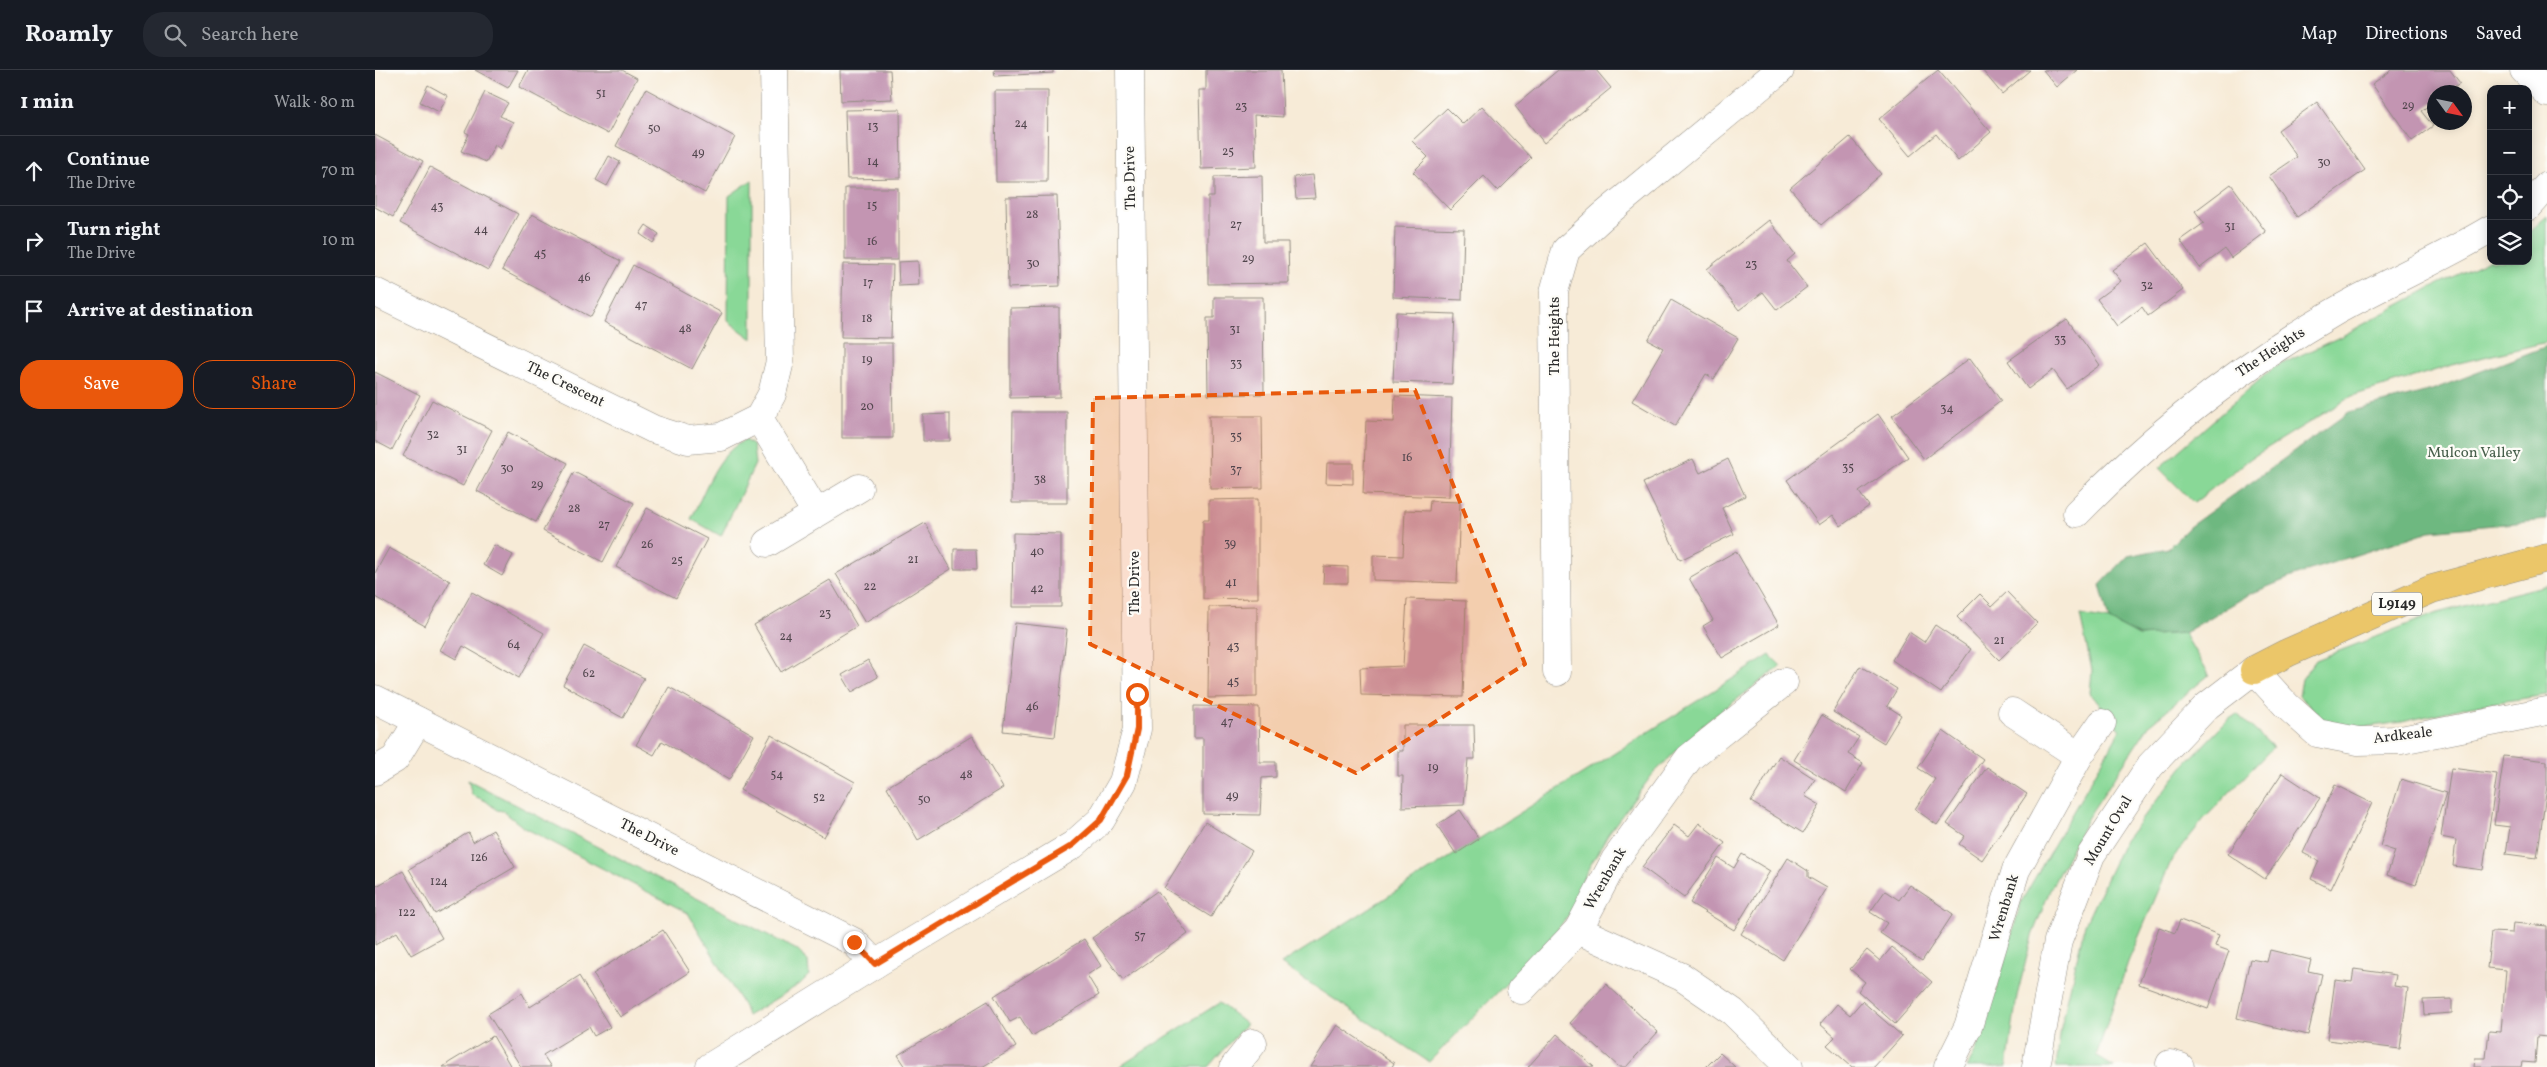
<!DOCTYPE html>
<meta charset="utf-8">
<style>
body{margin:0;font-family:Vollkorn,serif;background:#242831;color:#f1f3f6}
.controls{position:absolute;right:15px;top:15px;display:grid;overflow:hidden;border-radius:10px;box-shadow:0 2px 12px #0003}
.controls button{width:45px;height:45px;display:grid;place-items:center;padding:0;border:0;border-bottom:1px solid #363941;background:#171b24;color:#f1f3f6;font:25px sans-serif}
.compass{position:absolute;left:2052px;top:15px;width:45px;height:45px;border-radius:50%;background:#171b24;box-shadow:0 2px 12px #0003;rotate:123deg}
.stop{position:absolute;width:15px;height:15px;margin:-11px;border:4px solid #ea580c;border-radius:50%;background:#fff}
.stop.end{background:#ea580c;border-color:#fff;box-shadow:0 1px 5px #0008}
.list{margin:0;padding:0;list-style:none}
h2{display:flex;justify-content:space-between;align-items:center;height:65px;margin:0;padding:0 20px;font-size:21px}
h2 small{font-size:16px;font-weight:400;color:#9ea1a6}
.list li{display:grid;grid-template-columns:32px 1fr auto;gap:15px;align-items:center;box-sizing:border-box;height:70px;padding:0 20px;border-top:1px solid #363941}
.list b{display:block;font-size:19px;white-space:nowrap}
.list p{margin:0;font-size:16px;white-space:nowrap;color:#9ea1a6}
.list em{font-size:16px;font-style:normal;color:#9ea1a6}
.actions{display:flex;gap:10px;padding:15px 20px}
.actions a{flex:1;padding:11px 0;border:1px solid #ea580c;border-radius:20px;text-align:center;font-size:18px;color:#ea580c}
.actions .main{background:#ea580c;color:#fff}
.icon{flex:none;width:28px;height:28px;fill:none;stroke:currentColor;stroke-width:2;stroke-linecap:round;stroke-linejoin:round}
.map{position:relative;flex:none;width:2172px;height:997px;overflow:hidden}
header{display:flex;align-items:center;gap:30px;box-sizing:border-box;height:70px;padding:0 25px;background:#171b24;border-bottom:1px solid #363941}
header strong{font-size:24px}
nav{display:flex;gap:28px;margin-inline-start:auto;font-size:18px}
.search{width:350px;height:45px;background:#242831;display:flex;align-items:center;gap:12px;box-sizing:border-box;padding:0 18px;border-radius:20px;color:#9ea1a6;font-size:19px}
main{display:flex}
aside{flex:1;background:#171b24}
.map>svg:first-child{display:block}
.green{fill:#89d897;stroke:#5a8261}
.forest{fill:#6eb880;stroke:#4c7256}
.building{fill:#c395b2}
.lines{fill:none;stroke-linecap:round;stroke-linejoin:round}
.minor-casing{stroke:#918b81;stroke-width:29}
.tertiary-casing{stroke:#918b81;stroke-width:29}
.trunk-casing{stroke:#918b81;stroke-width:29}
.minor{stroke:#fff;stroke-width:28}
.tertiary{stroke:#fff;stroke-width:28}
.trunk{stroke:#ebc669;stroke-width:28}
.route{stroke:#ea580c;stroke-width:6}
.marked{fill:#e8590c;fill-opacity:0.2;stroke:#e8590c;stroke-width:4;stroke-dasharray:10 6;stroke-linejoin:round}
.labels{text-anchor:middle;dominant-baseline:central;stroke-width:4.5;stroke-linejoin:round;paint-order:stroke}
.number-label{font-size:12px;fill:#51464d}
.shield{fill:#fdfcf7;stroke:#6a6a68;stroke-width:1}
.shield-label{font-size:14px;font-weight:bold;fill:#2b2b2b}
.street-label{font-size:15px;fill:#2b2b2b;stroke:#fdfcf7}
.park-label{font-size:15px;fill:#475f4b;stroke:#fdfcf7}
</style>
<header>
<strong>Roamly</strong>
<div class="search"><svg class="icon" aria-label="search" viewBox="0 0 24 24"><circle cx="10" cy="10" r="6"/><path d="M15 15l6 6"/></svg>Search here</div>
<nav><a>Map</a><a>Directions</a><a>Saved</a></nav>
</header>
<main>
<aside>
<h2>1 min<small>Walk · 80 m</small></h2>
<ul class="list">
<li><svg class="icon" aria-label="ahead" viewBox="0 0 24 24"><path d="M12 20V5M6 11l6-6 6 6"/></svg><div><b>Continue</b><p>The Drive</p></div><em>70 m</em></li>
<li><svg class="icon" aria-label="right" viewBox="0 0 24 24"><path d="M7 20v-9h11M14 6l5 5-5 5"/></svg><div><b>Turn right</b><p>The Drive</p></div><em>10 m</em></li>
<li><svg class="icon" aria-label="arrive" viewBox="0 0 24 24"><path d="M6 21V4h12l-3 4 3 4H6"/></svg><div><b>Arrive at destination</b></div></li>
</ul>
<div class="actions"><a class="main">Save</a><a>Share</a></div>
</aside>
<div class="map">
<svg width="2172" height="997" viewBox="0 0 2172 997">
<rect width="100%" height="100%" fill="#fdfcf7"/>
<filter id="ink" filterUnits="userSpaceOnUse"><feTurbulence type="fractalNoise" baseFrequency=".02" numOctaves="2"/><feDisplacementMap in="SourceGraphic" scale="10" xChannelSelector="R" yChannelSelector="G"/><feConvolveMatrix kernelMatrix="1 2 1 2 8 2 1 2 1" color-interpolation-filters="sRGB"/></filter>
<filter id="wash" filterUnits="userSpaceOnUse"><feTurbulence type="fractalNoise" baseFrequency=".0096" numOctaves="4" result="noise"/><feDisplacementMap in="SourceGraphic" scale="20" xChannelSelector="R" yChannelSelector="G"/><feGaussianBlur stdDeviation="1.12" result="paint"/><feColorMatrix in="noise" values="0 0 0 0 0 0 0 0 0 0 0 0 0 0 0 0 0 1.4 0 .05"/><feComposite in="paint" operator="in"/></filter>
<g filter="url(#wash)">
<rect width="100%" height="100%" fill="#f7ebd7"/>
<!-- green -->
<g class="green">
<polygon points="377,110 377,269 353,251 354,126"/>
<polygon points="2172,146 2172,272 2084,293 1977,326 1876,388 1819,433 1784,398 1898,298 1967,266 2055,218 2116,189 2116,191 2153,191 2153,163"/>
<path d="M370,370L378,376L380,394L346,466L316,449C330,422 341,384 370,370Z"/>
<polygon points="2172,515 2172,625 2096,636 2027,652 1968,660 1947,648 1924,626 1927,609 1941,590 2062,543"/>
<polygon points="1705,545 1734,550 1764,566 1809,563 1834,605 1775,654 1713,747 1675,820 1657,866 1642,926 1632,997 1592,997 1600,983 1622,917 1646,832 1745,660 1715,623 1717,600"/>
<polygon points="1395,585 1406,596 1328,655 1277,705 1233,764 1207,810 1197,841 1174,870 1054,992 906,894"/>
<polygon points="1862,644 1898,677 1828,750 1797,789 1753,892 1721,986 1739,997 1681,997 1686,957 1710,854 1748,773 1812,692 1853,650"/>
<polygon points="93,710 422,880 433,891 434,905 425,914 372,946 369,937 313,843 148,757 128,741 122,740 111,731 97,725"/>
<polygon points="844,933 871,954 833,997 744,997"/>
</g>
<!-- forest -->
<polygon class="forest" points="2172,276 2172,450 2055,461 1929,502 1875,524 1809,563 1764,566 1734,550 1725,515 1753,486 1793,478 1814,457 1974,342 2057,320"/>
<g id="blocks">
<!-- building -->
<g class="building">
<polygon points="100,0 143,0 133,18"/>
<polygon points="153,0 247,0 262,8 233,64 144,17"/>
<polygon points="465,0 515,0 517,29 466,31"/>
<polygon points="619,0 678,0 678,3 620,6"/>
<polygon points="831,0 906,0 908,47 879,45 881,97 826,99 824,20 831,20"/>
<polygon points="1183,0 1221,0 1236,18 1169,73 1140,36"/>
<polygon points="1563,0 1616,62 1583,91 1561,64 1535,86 1504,49"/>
<polygon points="1607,0 1655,0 1627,24"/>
<polygon points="1668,0 1702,0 1682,17"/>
<polygon points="2017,0 2075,0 2085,13 2071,22 2060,22 2060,31 2046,41 2058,56 2037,71 1997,14"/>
<polygon points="53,15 73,26 64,42 45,32"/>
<polygon points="271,19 360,67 330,123 241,76"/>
<polygon points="620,21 673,21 672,112 621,112"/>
<polygon points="110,22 133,33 125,46 138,52 125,79 120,75 111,92 86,81 94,64 90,62"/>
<polygon points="1942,32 1990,100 1922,147 1894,106 1922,87 1903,60"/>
<polygon points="1107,36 1156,88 1123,121 1109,106 1075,140 1038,102 1053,87 1037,71 1072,38 1088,54"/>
<polygon points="525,39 526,108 472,109 470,40"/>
<polygon points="0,65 48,91 18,147 0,137"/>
<polygon points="1475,67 1506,104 1446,155 1415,118"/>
<polygon points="234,86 245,92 232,116 221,110"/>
<polygon points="55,97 143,144 113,200 25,153"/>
<polygon points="937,105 940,128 921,129 919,107"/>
<polygon points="887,106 888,172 913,172 914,213 833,214 833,127 839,127 839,107"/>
<polygon points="1856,114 1891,162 1856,188 1850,179 1825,198 1805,170 1829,153 1820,141"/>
<rect x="470" y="118" width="53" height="72"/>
<polygon points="682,126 685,216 633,218 631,127"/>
<polygon points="157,144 246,191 216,247 127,200"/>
<polygon points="1394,150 1420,184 1412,191 1432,217 1402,240 1388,222 1364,240 1332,199"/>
<polygon points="271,155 284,164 278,173 265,164"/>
<polygon points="1020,157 1089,159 1087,230 1018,227"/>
<polygon points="1773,173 1808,220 1773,246 1767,237 1742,256 1722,229 1746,211 1737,200"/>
<polygon points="543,191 544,215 524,216 523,192"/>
<polygon points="468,194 518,195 516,268 466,267"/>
<polygon points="258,195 347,243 317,299 229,252"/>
<polygon points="839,227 888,227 889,324 833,325 832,248 839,248"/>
<polygon points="1296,230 1363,268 1339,309 1331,304 1300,356 1257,331 1288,278 1273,270"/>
<polygon points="684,237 685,327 635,328 635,238"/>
<polygon points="1021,242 1080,244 1077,314 1018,312"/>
<polygon points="1692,249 1725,295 1692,319 1678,300 1653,319 1633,291"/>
<polygon points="467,273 517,273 518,368 467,368"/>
<polygon points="1595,288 1626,331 1549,389 1517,346"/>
<polygon points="0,302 45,325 17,380 0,371"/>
<polygon points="1020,326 1077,328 1074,427 988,424 991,351 1019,352"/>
<polygon points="57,330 117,360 88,416 28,386"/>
<polygon points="638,342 692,342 692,433 637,433"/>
<polygon points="575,344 575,371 548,371 548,345"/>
<polygon points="1503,344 1533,387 1484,422 1494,436 1466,456 1458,445 1444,455 1412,410"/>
<polygon points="834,346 887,346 888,418 835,419"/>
<polygon points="133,362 193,393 161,452 102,421"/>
<polygon points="1318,389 1325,403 1353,389 1370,426 1347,438 1359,464 1305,490 1268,413"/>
<polygon points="952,393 978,393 978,414 951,413"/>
<polygon points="199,402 259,433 228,492 168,461"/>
<polygon points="883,429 883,528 828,529 828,450 834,450 834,430"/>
<polygon points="1055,431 1085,432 1082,513 998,510 998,485 1028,486 1030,440 1054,441"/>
<polygon points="272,438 332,469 301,528 241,497"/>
<polygon points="550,453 576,499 490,553 461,504"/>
<polygon points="638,463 686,464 686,537 637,537"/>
<polygon points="119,475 138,485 127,506 108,495"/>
<polygon points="14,478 75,511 50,556 0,527 0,503"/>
<polygon points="579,479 601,479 602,499 579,499"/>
<polygon points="1361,481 1404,555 1347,588 1328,556 1338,550 1314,508"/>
<polygon points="949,496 973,497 973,513 948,513"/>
<polygon points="455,510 482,556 406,602 379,555"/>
<polygon points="97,522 169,563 144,608 88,576 81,589 65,580"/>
<polygon points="1632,522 1662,553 1624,590 1582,547 1605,524 1617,536"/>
<polygon points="1032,529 1091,531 1088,627 986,625 985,598 1028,596"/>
<polygon points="882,536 882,627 833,628 834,537"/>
<polygon points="640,553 692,559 680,667 628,661"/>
<polygon points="1560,555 1596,579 1566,623 1517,590 1534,562 1549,572"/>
<polygon points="209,576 269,608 248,648 188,615"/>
<polygon points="493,590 503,607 477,622 467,605"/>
<polygon points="1485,596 1522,619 1512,636 1526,645 1509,673 1458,642"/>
<polygon points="294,617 379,665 354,710 287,671 279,685 261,675"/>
<polygon points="819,636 884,637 885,692 901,692 901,707 887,708 885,745 828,744 828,668 819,668"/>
<polygon points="1447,645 1484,667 1473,684 1488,693 1471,722 1419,690"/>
<polygon points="1028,655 1099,655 1100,689 1093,689 1089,735 1027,737 1028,706 1023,706 1023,681 1028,681"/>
<polygon points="1568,661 1608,689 1562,755 1540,739 1560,709 1543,698"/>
<polygon points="396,665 480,712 449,767 365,720"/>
<polygon points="597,666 628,718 543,770 512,717"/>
<polygon points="1404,686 1440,709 1430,726 1445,735 1428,763 1376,732"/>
<polygon points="2129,686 2172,691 2172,716 2162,788 2131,784 2135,757 2119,755"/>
<polygon points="1612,697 1652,724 1607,790 1584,774 1590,766 1572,754"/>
<polygon points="2076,698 2122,704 2108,800 2078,796 2081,770 2066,767"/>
<polygon points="1907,703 1945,728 1890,809 1853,784"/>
<polygon points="2026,709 2071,723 2041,815 2012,805 2020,781 2005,776"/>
<polygon points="1960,715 1997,733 1956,819 1936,809 1944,791 1928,783"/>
<polygon points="1085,740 1104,769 1081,784 1062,755"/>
<polygon points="830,752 877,781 836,847 789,818"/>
<polygon points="1324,753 1350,773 1309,828 1267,797 1299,755 1314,766"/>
<polygon points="118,760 140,797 60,844 34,799 91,764 94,763 98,772"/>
<polygon points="1367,784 1395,801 1359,860 1315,833 1343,788 1359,798"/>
<polygon points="1413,788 1433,801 1433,807 1452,818 1408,890 1366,864"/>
<polygon points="28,801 67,868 36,885 22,862 0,875 0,817"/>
<polygon points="1535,815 1578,844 1547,891 1505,863 1512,853 1495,842 1510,821 1524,830"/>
<polygon points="782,821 813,864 748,910 717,868"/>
<polygon points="1805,850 1844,865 1840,876 1854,881 1833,939 1764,914 1784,857 1800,863"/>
<polygon points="2138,853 2172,856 2172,967 2162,966 2160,993 2147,992 2146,997 2099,997 2100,988 2111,988 2114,961 2126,962 2131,900 2112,898 2116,862 2137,863"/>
<polygon points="288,860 315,902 245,947 218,904"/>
<polygon points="709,869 726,896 712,905 724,925 657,966 645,947 635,952 619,926"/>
<polygon points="1517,877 1557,912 1520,954 1483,921 1490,912 1475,899 1492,880 1505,891"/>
<polygon points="1895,880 1936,890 1933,901 1947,904 1933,965 1862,948 1875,889 1892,892"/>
<polygon points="1979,899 2021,905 2019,916 2033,918 2025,979 1952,970 1960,910 1977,912"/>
<polygon points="204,906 235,957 219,966 214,957 168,985 176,997 146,997 113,944 147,923 155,937"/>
<polygon points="1231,914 1283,962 1251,997 1244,997 1195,953"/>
<polygon points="2077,929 2077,943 2049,945 2048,930"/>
<polygon points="613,931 641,977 607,997 531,997 523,985"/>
<polygon points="1487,931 1527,966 1499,997 1477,997 1452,975 1460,967 1445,954 1462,934 1475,945"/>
<polygon points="962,955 1019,993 1017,997 935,997"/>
<polygon points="1182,964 1219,997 1153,997"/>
<polygon points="118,966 136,997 68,997 75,992"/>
<polygon points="1345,983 1360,997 1331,997"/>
</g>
</g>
</g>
<g filter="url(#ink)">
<use href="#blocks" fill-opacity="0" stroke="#918b81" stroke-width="1"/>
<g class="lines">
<!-- minor casing -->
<g class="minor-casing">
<g id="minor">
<polyline points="2149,0 2172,23"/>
<polyline points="2153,137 2172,116"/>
<polyline points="0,222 278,359 313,370 346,367 384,348 397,324 405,291 399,0"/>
<polyline points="384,348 441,443"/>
<path d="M1702,443C1778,365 1866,296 1961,241C2012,212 2066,189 2116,159"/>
<polyline points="392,473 484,418"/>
<polyline points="1879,600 1912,636 1942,663 1983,671 2026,670 2172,641"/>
<polyline points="1182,602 1179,222 1191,180 1227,147 1405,0"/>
<polyline points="0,629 479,872 500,894"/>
<polyline points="1637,642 1704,686"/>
<polyline points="0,701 20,689 43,651"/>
<polyline points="1203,860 1307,907 1358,942 1414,997"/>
<polyline points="1146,920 1203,860 1240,790 1314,688 1409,612"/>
<polyline points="1795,994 1805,997"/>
<polyline points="335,997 500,894 698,775 726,750 748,712 762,659 755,0"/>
<polyline points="859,997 878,973"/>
<polyline points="1573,997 1593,957 1641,800 1704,686 1727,653"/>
</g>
</g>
<!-- tertiary casing -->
<g class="tertiary-casing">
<polyline id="tertiary" points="1661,997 1683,871 1716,785 1775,696 1832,636 1879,600"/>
</g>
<!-- trunk casing -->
<g class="trunk-casing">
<polyline id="trunk" points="1879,600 1912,583 2057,519 2172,488"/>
</g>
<!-- minor -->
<use href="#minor" class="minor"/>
<!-- tertiary -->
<use href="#tertiary" class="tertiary"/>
<!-- trunk -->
<use href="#trunk" class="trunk"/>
</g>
</g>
<g class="lines" filter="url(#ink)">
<!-- route -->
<polyline class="route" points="479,872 500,894 698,775 726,750 752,705 762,659 762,624"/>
</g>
<!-- marked area -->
<path class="marked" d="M1040,320L1150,594L981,703L715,574L718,328Z"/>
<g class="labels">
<!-- number labels -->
<g class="number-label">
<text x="226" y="24">51</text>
<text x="2033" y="36">29</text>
<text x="866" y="37">23</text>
<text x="646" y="54">24</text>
<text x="498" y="57">13</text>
<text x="279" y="59">50</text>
<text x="853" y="82">25</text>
<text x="323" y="83">49</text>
<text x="498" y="92">14</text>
<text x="1949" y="93">30</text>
<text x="497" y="136">15</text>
<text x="62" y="137">43</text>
<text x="657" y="145">28</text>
<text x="861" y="155">27</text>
<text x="1855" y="157">31</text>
<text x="106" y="160">44</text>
<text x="497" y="172">16</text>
<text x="165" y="184">45</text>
<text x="873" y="189">29</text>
<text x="658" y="194">30</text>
<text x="1376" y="195">23</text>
<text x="209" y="208">46</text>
<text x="493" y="213">17</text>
<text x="1772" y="216">32</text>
<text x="266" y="235">47</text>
<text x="492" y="249">18</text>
<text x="310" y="259">48</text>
<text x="860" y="260">31</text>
<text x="1685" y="270">33</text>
<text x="492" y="290">19</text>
<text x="861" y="294">33</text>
<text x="492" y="337">20</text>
<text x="1572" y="339">34</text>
<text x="58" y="365">32</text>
<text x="861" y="367">35</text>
<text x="87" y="380">31</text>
<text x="1032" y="388">16</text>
<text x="1473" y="398">35</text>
<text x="132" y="399">30</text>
<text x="861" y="400">37</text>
<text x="665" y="410">38</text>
<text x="162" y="415">29</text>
<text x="199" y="439">28</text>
<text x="229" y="455">27</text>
<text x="855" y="474">39</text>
<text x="272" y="475">26</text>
<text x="662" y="482">40</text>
<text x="538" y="490">21</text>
<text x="302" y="491">25</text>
<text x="856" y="513">41</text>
<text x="495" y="517">22</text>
<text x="662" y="519">42</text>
<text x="450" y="544">23</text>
<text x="411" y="567">24</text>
<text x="1624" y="571">21</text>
<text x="139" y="575">64</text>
<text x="858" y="577">43</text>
<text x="214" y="604">62</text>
<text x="858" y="612">45</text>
<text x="657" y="637">46</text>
<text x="852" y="652">47</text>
<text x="1058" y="698">19</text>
<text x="402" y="705">54</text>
<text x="591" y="705">48</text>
<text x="857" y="726">49</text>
<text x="444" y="728">52</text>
<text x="549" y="730">50</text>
<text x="104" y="788">126</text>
<text x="64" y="812">124</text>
<text x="32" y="843">122</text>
<text x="765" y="866">57</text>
</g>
<!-- shield labels -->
<rect class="shield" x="1997" y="522.5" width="50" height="23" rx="4"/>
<g class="shield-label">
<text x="2022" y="534">L9149</text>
</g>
<!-- street labels -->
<g class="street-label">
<text transform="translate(756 108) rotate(-91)">The Drive</text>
<text transform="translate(1180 266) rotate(-90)">The Heights</text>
<text transform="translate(1896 283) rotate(-33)">The Heights</text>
<text transform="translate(190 315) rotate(26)">The Crescent</text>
<text transform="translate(760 513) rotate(-90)">The Drive</text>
<text transform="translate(2028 666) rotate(-7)">Ardkeale</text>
<text transform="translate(1734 761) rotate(-59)">Mount Oval</text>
<text transform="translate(274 768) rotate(27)">The Drive</text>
<text transform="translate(1231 809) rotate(-60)">Wrenbank</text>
<text transform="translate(1630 838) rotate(-73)">Wrenbank</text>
</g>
<!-- park labels -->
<g class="park-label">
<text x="2099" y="383">Mulcon Valley</text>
</g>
</g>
</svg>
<div class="controls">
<button>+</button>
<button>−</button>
<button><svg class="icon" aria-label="locate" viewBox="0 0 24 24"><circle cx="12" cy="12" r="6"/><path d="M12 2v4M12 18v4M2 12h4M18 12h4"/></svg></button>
<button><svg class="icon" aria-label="layers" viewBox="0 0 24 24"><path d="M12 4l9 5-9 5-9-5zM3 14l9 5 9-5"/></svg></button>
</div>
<svg class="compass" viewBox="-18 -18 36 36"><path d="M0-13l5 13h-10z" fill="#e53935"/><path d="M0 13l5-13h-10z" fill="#9ea1a6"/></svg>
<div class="stop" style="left:762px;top:624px"></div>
<div class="stop end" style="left:479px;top:872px"></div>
</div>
</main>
